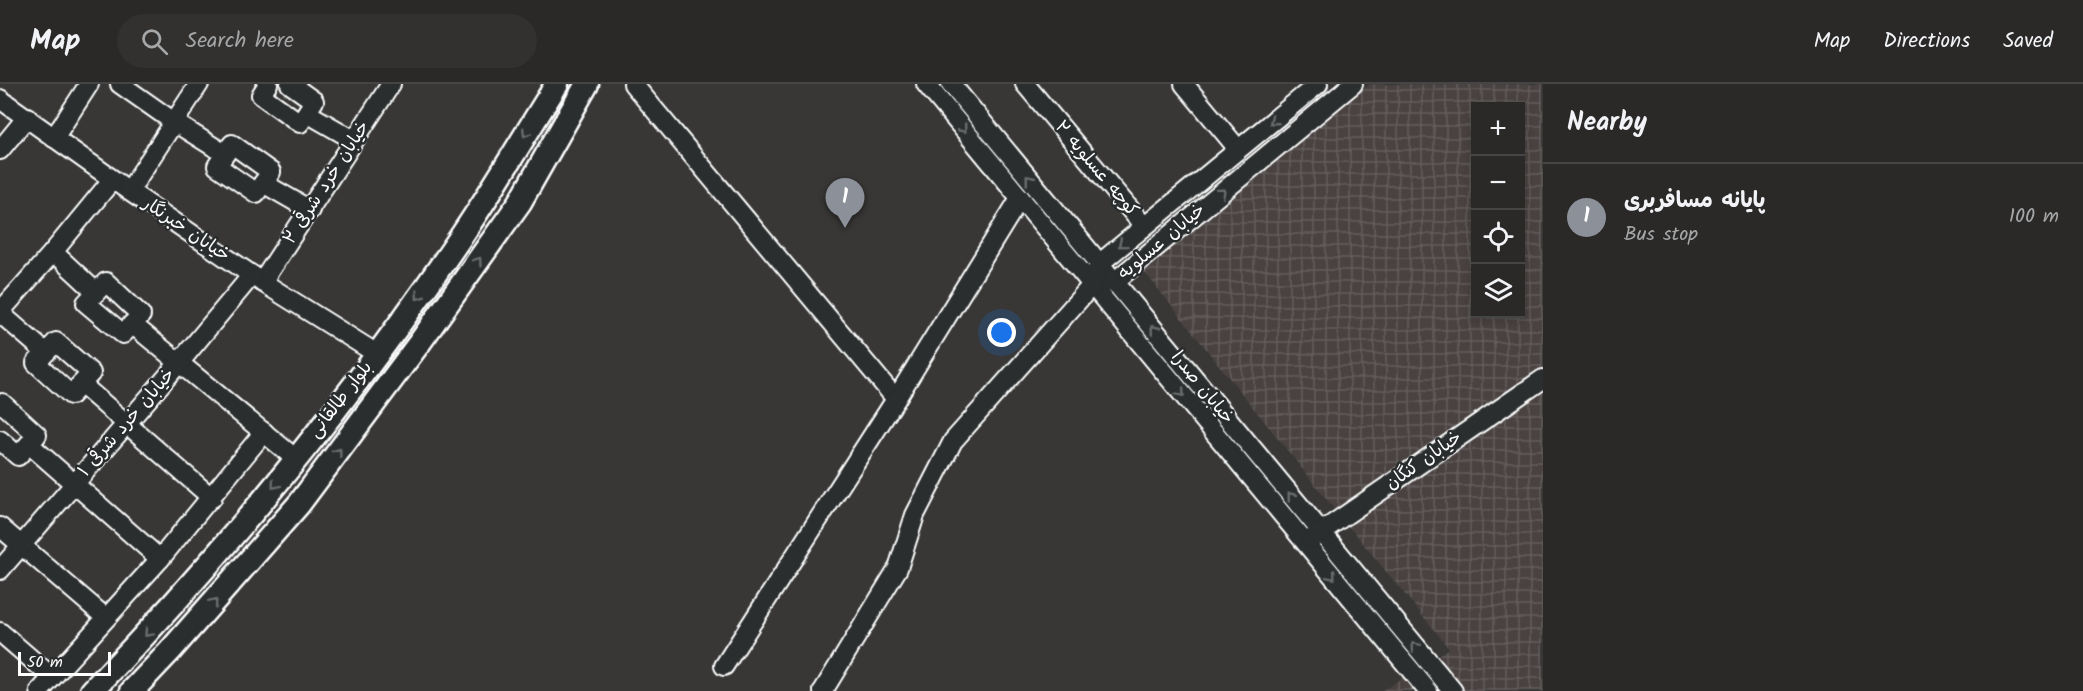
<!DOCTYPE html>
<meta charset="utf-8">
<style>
body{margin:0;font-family:Kalam,"Playpen Sans Arabic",sans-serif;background:#323130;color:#f1f3f6}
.controls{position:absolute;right:18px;top:18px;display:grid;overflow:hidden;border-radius:0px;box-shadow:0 3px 9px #0003}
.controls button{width:54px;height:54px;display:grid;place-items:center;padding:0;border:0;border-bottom:2px solid #464545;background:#2a2928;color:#f1f3f6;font:30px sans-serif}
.scale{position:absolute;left:18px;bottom:15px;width:93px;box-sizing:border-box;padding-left:6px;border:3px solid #fff;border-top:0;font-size:16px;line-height:21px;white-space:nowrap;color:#fff;-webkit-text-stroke:4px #2a2d2e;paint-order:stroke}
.you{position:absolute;left:1002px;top:249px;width:21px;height:21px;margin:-15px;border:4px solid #fff;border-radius:50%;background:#1a73e8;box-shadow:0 0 0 9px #1a73e833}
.badge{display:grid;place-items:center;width:39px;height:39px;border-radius:50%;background:#8c9099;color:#fff;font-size:20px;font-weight:700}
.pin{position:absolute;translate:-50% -50px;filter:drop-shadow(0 2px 3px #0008)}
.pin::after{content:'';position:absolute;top:32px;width:21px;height:18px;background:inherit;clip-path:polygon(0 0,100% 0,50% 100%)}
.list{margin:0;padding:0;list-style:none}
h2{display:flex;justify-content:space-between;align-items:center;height:78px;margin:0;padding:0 24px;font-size:26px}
h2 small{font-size:20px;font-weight:400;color:#a5a6a8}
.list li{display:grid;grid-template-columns:39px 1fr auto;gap:18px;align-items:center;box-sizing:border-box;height:108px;padding:0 24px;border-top:2px solid #464545}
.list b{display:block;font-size:22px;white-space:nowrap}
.list p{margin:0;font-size:20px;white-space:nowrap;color:#a5a6a8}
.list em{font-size:20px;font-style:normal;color:#a5a6a8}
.icon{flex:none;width:33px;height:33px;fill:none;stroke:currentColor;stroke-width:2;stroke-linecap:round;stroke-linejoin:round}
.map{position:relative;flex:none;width:1543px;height:607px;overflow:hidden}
header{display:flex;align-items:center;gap:36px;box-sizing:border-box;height:84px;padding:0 30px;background:#2a2928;border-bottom:2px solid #464545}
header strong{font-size:28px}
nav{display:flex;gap:33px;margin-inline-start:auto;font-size:21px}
.search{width:420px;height:54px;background:#323130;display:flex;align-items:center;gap:15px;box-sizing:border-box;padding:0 21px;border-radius:33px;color:#a5a6a8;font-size:22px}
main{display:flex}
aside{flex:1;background:#2a2928}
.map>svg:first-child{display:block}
.industrial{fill:url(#industrial-grid);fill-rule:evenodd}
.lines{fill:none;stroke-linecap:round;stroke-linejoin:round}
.minor-casing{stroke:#fff;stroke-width:22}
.major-casing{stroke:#fff;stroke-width:27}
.minor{stroke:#2a2d2e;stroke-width:18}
.major{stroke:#2a2d2e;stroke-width:22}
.oneway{stroke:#6a6c6d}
.labels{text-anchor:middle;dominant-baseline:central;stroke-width:5;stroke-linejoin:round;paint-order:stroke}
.street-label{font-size:18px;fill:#fff;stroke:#2a2d2e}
</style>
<header>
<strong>Map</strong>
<div class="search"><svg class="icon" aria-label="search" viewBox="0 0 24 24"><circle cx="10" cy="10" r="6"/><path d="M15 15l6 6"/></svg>Search here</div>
<nav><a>Map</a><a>Directions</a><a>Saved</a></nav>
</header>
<main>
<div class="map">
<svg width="1543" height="607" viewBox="0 0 1543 607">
<defs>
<pattern id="industrial-grid" width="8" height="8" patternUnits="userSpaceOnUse" patternTransform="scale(1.5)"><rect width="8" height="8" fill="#484240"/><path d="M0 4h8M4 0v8" fill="none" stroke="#635e5d"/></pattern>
</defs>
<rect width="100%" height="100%" fill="#383736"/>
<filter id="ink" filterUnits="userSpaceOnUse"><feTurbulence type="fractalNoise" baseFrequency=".0167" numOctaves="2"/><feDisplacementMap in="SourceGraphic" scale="12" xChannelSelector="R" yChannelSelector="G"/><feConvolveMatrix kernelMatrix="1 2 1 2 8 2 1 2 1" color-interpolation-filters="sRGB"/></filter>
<g filter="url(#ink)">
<!-- industrial -->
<path class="industrial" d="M1370,0H1543V607H1382L1449,564L1323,411L1142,185ZM1476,22H1520V230H1476Z"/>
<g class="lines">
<!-- minor casing -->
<g class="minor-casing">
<g id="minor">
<polyline points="120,0 174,38 225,70"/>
<polyline points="268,0 261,11 300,39 314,17 290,0"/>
<polyline points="633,0 896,315 1020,114"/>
<polyline points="926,0 1428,607"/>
<polyline points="951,0 1453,607"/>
<polyline points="1025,0 1144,142"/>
<polyline points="1184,0 1238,65"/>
<polyline points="0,15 129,107 262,198 377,270"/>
<polyline points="307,29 354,56"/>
<polyline points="54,54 89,0"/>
<polygon points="232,60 271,88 256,109 217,82"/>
<polyline points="0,66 27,33"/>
<polyline points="263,99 310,126"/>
<polyline points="129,107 199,0"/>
<polyline points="53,168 96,208"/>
<polygon points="106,198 141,231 123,250 86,219"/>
<polyline points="262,198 391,0"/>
<polyline points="1102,199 1114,198 1353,0"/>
<polyline points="0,228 53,168 112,96"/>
<polyline points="0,229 45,268"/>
<polyline points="132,240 296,375"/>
<polygon points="56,258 91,289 71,311 36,279"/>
<polyline points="81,300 212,414"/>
<polyline points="0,321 2,319 37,351 18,372 0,356"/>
<polyline points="29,360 160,475"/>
<polyline points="0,443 106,534"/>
<polyline points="1311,455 1543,295"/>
<polyline points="0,486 179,279 252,191"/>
<polyline points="0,548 52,593"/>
<polyline points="724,582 896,315"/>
<polyline points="40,607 160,475 264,348"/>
<polyline points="823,607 898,484 915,431 953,357 1092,201 1099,180 1318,0"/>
</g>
</g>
<!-- major casing -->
<g class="major-casing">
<g id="major">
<path d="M92,607C226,468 349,317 458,157C493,106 524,52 557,0"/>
<polyline points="132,607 170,567 299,420 420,258 520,118 587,0"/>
</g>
</g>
<!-- minor -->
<use href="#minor" class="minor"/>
<!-- major -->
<use href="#major" class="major"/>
</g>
<!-- one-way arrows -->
<defs><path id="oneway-chevron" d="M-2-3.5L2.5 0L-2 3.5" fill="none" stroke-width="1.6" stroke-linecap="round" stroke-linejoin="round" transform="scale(1.5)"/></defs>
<g class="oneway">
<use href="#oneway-chevron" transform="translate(1273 37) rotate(141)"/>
<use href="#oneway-chevron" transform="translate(963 45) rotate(51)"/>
<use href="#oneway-chevron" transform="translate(526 49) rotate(122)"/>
<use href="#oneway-chevron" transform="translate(1029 95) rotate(-129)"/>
<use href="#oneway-chevron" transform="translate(1222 108) rotate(-40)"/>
<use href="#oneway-chevron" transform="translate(1122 160) rotate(140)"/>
<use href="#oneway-chevron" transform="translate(478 177) rotate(-54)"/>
<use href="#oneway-chevron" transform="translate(419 212) rotate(126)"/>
<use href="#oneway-chevron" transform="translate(1154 245) rotate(-129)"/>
<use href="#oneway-chevron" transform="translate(1181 309) rotate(50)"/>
<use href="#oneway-chevron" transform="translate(338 368) rotate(-53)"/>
<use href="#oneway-chevron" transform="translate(275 401) rotate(130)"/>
<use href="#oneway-chevron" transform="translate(1291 412) rotate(-129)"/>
<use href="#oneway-chevron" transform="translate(1332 492) rotate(50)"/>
<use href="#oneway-chevron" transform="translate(214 518) rotate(-49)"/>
<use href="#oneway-chevron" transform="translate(148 549) rotate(133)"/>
<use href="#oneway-chevron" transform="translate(1415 562) rotate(-130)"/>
</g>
</g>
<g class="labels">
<!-- street labels -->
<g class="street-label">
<text transform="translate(1096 85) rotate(50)">کوچه عسلویه ۲</text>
<text transform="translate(327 99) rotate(-57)">خیابان خرد شرقی ۲</text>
<text transform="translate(186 146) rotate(34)">خیابان خبرنگار</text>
<text transform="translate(1162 158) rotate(-40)">خیابان عسلویه</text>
<text transform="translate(1202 304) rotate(51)">خیابان صدرا</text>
<text transform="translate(341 316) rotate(-52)">بلوار طالقانی</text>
<text transform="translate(127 339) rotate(-49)">خیابان خرد شرقی ۱</text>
<text transform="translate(1424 377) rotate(-35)">خیابان کنگان</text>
</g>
</g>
</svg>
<div class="controls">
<button>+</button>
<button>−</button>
<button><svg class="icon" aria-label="locate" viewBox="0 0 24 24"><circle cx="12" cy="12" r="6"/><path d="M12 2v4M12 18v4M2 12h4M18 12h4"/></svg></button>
<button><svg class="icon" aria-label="layers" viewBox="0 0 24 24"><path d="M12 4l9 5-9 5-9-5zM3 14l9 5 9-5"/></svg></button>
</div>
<div class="scale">50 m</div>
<div class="you"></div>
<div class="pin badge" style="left:845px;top:144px">1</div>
</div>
<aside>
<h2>Nearby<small></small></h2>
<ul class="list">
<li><span class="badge">1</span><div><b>پایانه مسافربری</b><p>Bus stop</p></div><em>100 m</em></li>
</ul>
</aside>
</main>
